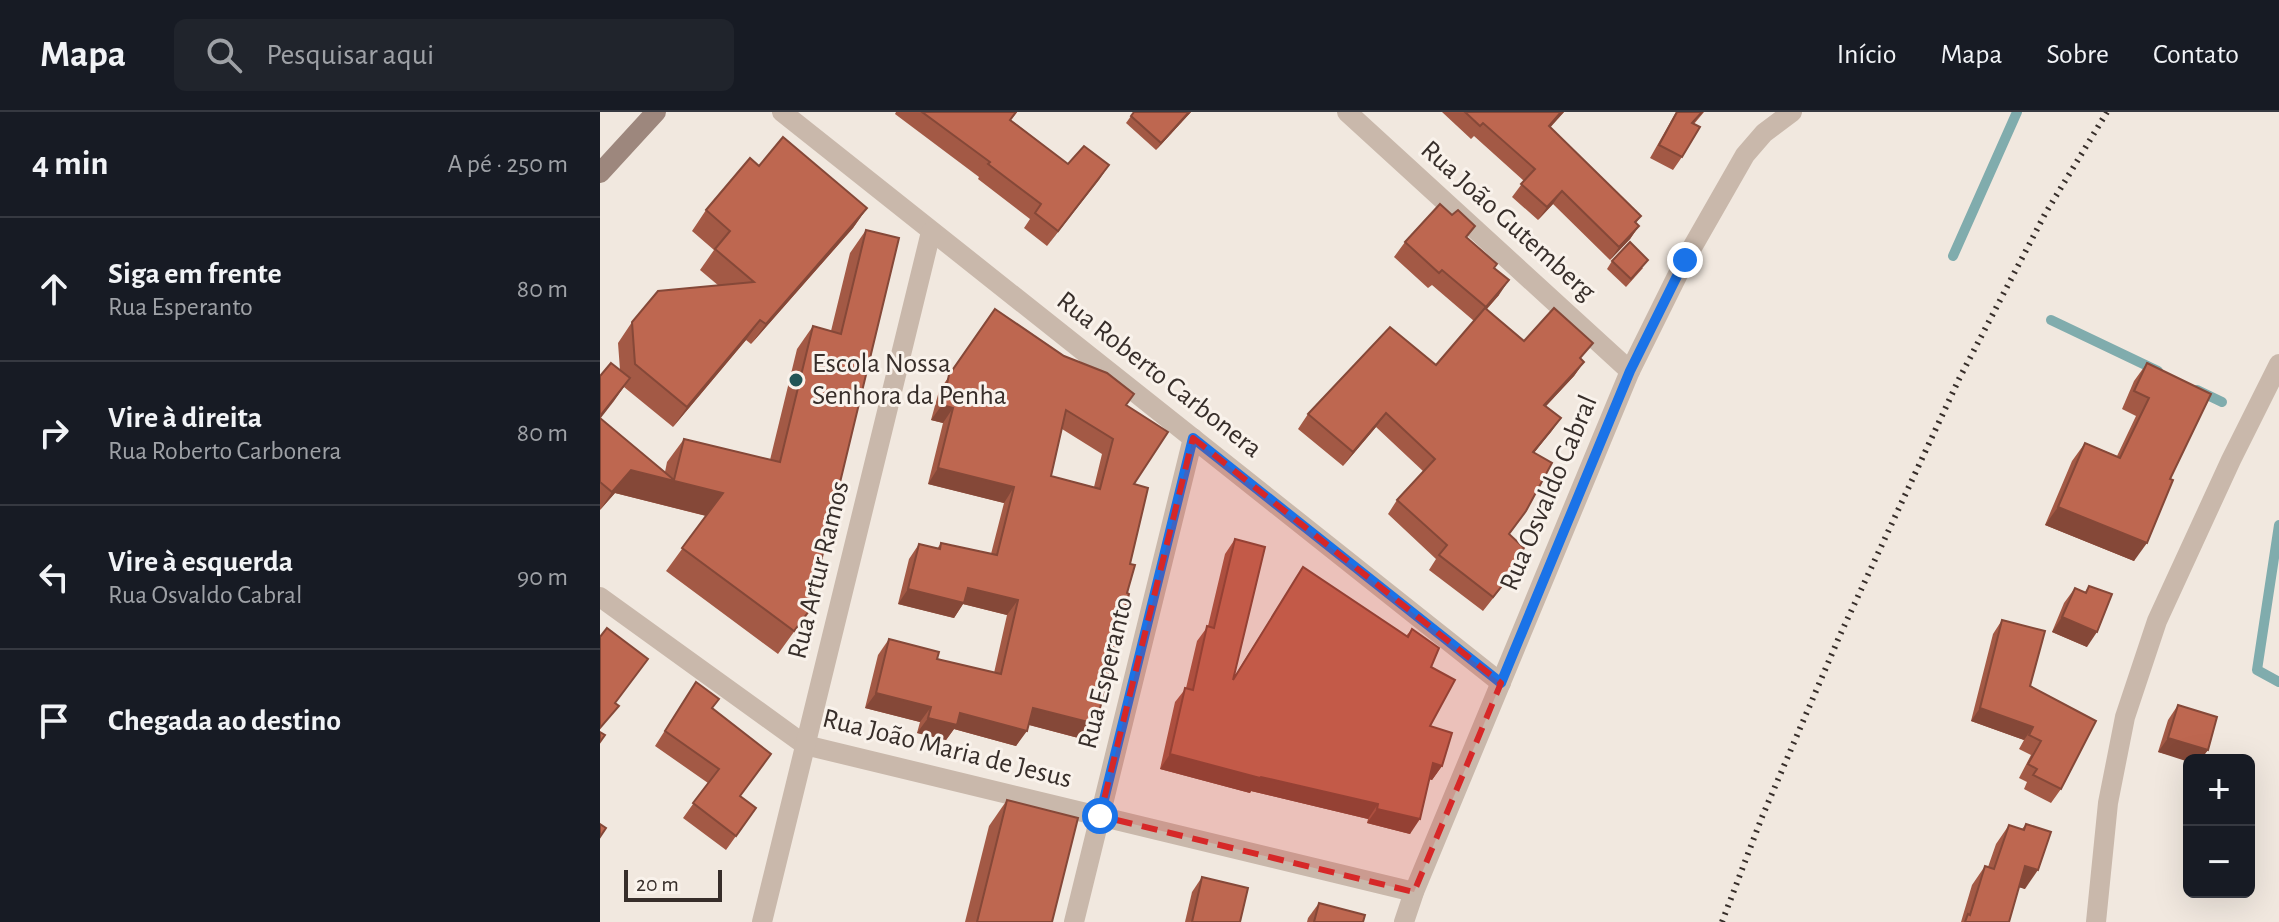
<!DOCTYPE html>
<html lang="pt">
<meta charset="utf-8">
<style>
body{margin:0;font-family:"Alegreya Sans",sans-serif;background:#20242c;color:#f1f3f6}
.controls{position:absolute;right:24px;bottom:24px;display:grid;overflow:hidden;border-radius:12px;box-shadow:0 8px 32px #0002}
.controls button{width:72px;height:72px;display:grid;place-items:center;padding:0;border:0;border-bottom:2px solid #363941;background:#171b24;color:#f1f3f6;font:40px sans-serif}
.scale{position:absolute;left:24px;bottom:20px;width:98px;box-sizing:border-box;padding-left:8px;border:4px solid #372e2a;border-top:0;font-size:22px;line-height:28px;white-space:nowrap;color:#372e2a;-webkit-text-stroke:6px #f9f2eb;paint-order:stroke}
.stop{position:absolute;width:24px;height:24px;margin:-18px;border:6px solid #1a73e8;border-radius:50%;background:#fff}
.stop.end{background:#1a73e8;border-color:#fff;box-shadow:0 2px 8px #0008}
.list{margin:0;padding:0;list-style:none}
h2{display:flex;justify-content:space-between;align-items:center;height:104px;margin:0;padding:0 32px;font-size:34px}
h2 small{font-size:26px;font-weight:400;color:#9ea1a6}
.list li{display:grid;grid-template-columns:52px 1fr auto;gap:24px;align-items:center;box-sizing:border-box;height:144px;padding:0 32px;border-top:2px solid #363941}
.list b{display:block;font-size:30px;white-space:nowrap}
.list p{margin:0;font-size:26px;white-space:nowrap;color:#9ea1a6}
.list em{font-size:26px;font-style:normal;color:#9ea1a6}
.icon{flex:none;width:44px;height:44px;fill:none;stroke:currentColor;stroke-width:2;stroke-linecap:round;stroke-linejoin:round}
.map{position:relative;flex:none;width:1679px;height:810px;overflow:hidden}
header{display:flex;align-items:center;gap:48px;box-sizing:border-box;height:112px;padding:0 40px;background:#171b24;border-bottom:2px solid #363941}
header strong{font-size:38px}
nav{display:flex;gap:44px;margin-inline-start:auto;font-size:28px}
.search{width:560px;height:72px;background:#20242c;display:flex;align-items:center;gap:20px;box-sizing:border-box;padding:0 28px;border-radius:12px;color:#9ea1a6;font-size:30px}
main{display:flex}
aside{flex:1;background:#171b24}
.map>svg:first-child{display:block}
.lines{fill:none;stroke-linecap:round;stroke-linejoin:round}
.stream{stroke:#80acad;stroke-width:10}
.street{stroke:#c9b8ab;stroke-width:20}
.secondary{stroke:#9d877d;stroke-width:20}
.rail{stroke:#372e2a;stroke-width:6;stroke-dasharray:2 6;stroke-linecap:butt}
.wall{fill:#a35945;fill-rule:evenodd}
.shaded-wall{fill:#854838}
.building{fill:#be6750;stroke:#854838;stroke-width:2;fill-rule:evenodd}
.route{stroke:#1a73e8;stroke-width:10}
.marked{fill:#d62828;fill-opacity:0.2;stroke:#d62828;stroke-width:6;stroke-dasharray:16 10;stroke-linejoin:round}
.poi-dot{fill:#225556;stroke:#f9f2eb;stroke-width:3}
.labels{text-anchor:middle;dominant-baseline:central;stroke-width:6;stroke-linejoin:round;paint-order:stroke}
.street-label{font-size:28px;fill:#372e2a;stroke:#f9f2eb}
.poi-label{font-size:28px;fill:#372e2a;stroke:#f9f2eb;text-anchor:start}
</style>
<header>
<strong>Mapa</strong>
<div class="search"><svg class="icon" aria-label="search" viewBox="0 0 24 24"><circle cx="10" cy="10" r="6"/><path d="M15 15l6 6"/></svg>Pesquisar aqui</div>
<nav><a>Início</a><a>Mapa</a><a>Sobre</a><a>Contato</a></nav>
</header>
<main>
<aside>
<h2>4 min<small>A pé · 250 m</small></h2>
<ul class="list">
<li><svg class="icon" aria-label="ahead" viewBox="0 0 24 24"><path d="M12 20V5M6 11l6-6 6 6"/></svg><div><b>Siga em frente</b><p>Rua Esperanto</p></div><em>80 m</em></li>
<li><svg class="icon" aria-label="right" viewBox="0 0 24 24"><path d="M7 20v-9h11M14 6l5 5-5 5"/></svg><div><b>Vire à direita</b><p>Rua Roberto Carbonera</p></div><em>80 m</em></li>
<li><svg class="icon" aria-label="left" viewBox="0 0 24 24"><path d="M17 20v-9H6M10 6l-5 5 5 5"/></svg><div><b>Vire à esquerda</b><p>Rua Osvaldo Cabral</p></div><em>90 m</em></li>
<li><svg class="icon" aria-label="arrive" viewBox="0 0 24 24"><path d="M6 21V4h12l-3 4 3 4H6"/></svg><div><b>Chegada ao destino</b></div></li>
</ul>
</aside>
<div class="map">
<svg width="1679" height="810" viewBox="0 0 1679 810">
<rect width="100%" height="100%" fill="#f1e8df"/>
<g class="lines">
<!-- stream -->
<g class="stream">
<polyline points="1353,144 1417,0"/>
<polyline points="1451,208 1558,259"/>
<polyline points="1597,278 1622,290"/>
<polyline points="1679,413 1657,558 1679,570"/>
</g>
<!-- street -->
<g class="street">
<polyline points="182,0 901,571"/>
<polyline points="747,0 1030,259"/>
<polyline points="0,485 205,633 814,780"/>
<polyline points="162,810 331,120"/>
<polyline points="474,810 593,326"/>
<polyline points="804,810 814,780 1030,259 1085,148 1145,43 1164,21 1192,0"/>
<polyline points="1496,810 1508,691 1525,605 1557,509 1631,348 1679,252"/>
</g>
<!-- secondary -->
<polyline class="secondary" points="0,61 56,0"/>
<!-- rail -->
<polyline class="rail" points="1122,810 1162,705 1240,523 1359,267 1445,102 1507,0"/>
</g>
<!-- wall -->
<g class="wall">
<polygon points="296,0 417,0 411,8 468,52 509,53 447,134 424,116 430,107 378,67 379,65 295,2"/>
<polygon points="591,0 556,38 526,11 531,4"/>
<polygon points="842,0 964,0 950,15 1041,104 1036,111 1039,114 1030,127 1010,148 953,92 938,108 912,85 924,69 874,24 871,27"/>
<polygon points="1076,0 1104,0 1094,12 1082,45 1073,58 1050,46"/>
<polygon points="159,54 267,96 253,116 151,232 146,228 73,315 24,275 0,306 65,360 67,350 84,327 170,348 197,237 213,214 231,219 250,141 266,118 209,499 178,542 66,459 106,404 15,381 0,398 0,264 20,258 18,231 32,210 119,174 100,158 114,138 92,119 106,98"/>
<polygon points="867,126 895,156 899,183 887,197 924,229 981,248 984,250 974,264 946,294 961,306 934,341 909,423 910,459 902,475 883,499 829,458 836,447 788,402 797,388 824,360 776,315 743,354 698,317 708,302 836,253 874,209 832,173 828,176 794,145 805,130"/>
<polygon points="1012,149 1043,156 1026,175 1007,157"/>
<path d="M395,197L526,293L534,372L527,481L496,612L486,628L429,613L416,634L354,617L346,628L317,621L320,610L265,596L278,543L289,527L337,547L394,561L407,503L363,492L354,506L298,492L309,447L319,432L337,437L341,431L391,442L404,391L328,372L343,311L331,308L339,279ZM462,317L502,342L494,375L451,364Z"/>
<polygon points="1547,251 1570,367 1534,449 1445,413 1472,349 1485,331 1517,344 1536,304 1522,297 1534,269"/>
<polygon points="635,427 634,565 703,455 806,524 812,517 831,555 830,614 842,654 832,668 829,667 810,722 767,711 768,707 651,679 650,681 560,657 575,590 586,576 597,529 608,514 625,442"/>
<polygon points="1489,474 1487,535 1452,520 1464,491 1475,476 1485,480"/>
<polygon points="1402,508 1430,574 1461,677 1451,691 1424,677 1427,670 1419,666 1431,643 1419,637 1424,628 1371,609 1393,522"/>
<polygon points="96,570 112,596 140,684 156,696 126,738 83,706 108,671 55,634"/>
<polygon points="1578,593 1608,638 1600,648 1589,648 1558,640 1568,608"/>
<polygon points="407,688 452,810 365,810 389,714"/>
<polygon points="1426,712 1425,777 1419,775 1409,810 1361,810 1372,773 1385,754 1388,755 1396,732 1409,713 1422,717"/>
<polygon points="602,765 640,810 585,810 592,780"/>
<polygon points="719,791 763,810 707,810 708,806"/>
</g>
<!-- shaded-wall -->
<g class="shaded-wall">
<polygon points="589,0 591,0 556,38 561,31"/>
<polygon points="961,0 964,0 940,27 949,14"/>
<polygon points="509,53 499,68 447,134 458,119"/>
<polygon points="962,79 953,92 938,108 947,95"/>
<polygon points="267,96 253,116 151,232 166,212"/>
<polygon points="1039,114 1030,127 1010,148 1019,135"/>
<polygon points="909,168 899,183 875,210 886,195"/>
<polygon points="160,208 146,228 73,315 87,295"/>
<polygon points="984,250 974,264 934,307 944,293"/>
<polygon points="30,266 14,289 0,307 0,304"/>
<polygon points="342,293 353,296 343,311 331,308"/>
<polygon points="786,301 776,315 743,354 753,340"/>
<polygon points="961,306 951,320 923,354 933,340"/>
<polygon points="338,356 414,375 404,391 328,372"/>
<polygon points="31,358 123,381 107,404 15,381 0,398 12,380"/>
<polygon points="1458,395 1547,431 1534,449 1445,413"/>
<polygon points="368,476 418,488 407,503 363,492 354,506 298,492 308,477"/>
<polygon points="1462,505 1497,520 1487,535 1452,520"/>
<polygon points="276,581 331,595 320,610 265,596"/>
<polygon points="433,596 496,612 486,628 422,611"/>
<polygon points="1380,596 1433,615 1424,628 1371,609"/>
<polygon points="360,601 427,619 416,634 354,617 346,628 317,621 328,606"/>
<polygon points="1568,626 1608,638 1600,648 1589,648 1589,650 1558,640"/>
<polygon points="570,642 661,665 778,692 768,707 651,679 650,681 560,657"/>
<polygon points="833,651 842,654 832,668 823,665"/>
<polygon points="777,697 820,707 810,722 767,711"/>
<polygon points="1425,754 1438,758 1425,777 1412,773"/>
</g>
<!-- building -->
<g class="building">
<polygon points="322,0 416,0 410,8 468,52 484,34 509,53 458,119 435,101 441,92 388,52 390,50"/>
<polygon points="534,0 589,0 561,31 531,4"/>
<polygon points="865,0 961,0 949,14 1041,104 1035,110 1039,114 1019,135 962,79 947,95 921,72 935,57 883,11 880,14"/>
<polygon points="1077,0 1102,0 1092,11 1100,15 1082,45 1059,33"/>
<polygon points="183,25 267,96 166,212 160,208 87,295 35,252 32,210 58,179 154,170 115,137 130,119 106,98 150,46 159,54"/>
<polygon points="840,92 852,103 858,98 875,114 866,125 897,152 894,156 909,168 886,195 842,158 839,161 805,130"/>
<polygon points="266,118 299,126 209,499 194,519 82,436 123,381 31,358 12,380 0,370 0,306 74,368 84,327 180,350 213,214 241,222"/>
<polygon points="1030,130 1048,148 1031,167 1012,149"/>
<polygon points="885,196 924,229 954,196 993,231 980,246 984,250 944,293 961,306 933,340 952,351 926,399 909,422 924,436 910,459 912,461 893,485 839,443 847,433 797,388 835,347 786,301 753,340 708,302 790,215 836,253"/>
<path d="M395,197L464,244L507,261L534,282L526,293L568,320L534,372L548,376L530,452L535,453L527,481L529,482L496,612L433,596L427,619L360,601L357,613L328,606L331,595L276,581L289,527L339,540L337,547L401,562L418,488L368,476L364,491L308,477L319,432L340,437L341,431L397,443L414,375L338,356L353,296L342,293L349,263ZM466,298L513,327L500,377L451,364Z"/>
<polygon points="11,251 30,266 0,304 0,264"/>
<polygon points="1547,251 1611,282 1570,367 1573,368 1547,431 1458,395 1485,331 1520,346 1549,286 1534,279"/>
<polygon points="635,427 665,435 633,568 703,455 808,525 812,517 839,536 831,555 855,568 830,614 852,621 842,654 833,651 820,707 777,697 778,692 661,665 660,666 570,642 585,576 593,578 607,514 614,516"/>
<polygon points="1489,474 1512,482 1497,520 1462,505 1475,476 1486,481"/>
<polygon points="1402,508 1445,519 1430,574 1496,609 1461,677 1433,663 1437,657 1428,652 1441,629 1429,623 1433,615 1380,596"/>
<polygon points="7,516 48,547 15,591 19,594 0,616 0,525"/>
<polygon points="96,570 119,587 112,596 171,642 140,684 156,696 136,724 93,691 119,657 65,619"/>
<polygon points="1578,593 1617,605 1608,638 1568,626"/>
<polygon points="0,620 5,623 0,630"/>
<polygon points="407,688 478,706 452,810 377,810"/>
<polygon points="0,712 6,716 0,725"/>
<polygon points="1426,712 1451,720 1438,758 1425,754 1409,810 1365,810 1368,802 1370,803 1385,754 1394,757 1409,713 1424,718"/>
<polygon points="602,765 648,776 640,810 592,810"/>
<polygon points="719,791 765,803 763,810 714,810"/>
</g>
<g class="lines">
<!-- route -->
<polyline class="route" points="500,704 593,326 901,571 1030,259 1085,148"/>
</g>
<!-- marked area -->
<path class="marked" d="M593,326L901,571L814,780L500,704Z"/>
<!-- markers -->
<circle class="poi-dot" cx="196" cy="268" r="8"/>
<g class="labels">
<!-- street labels -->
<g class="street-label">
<text transform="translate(908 109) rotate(42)">Rua João Gutemberg</text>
<text transform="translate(559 263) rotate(38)">Rua Roberto Carbonera</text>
<text transform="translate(949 381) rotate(-67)">Rua Osvaldo Cabral</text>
<text transform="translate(219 458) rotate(-76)">Rua Artur Ramos</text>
<text transform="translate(506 561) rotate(-76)">Rua Esperanto</text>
<text transform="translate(347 637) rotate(14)">Rua João Maria de Jesus</text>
</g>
<!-- poi labels -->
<g class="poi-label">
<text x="212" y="252">Escola Nossa<tspan x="212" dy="32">Senhora da Penha</tspan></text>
</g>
</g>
</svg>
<div class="controls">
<button>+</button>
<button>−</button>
</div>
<div class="scale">20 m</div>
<div class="stop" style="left:500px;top:704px"></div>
<div class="stop end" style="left:1085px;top:148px"></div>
</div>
</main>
